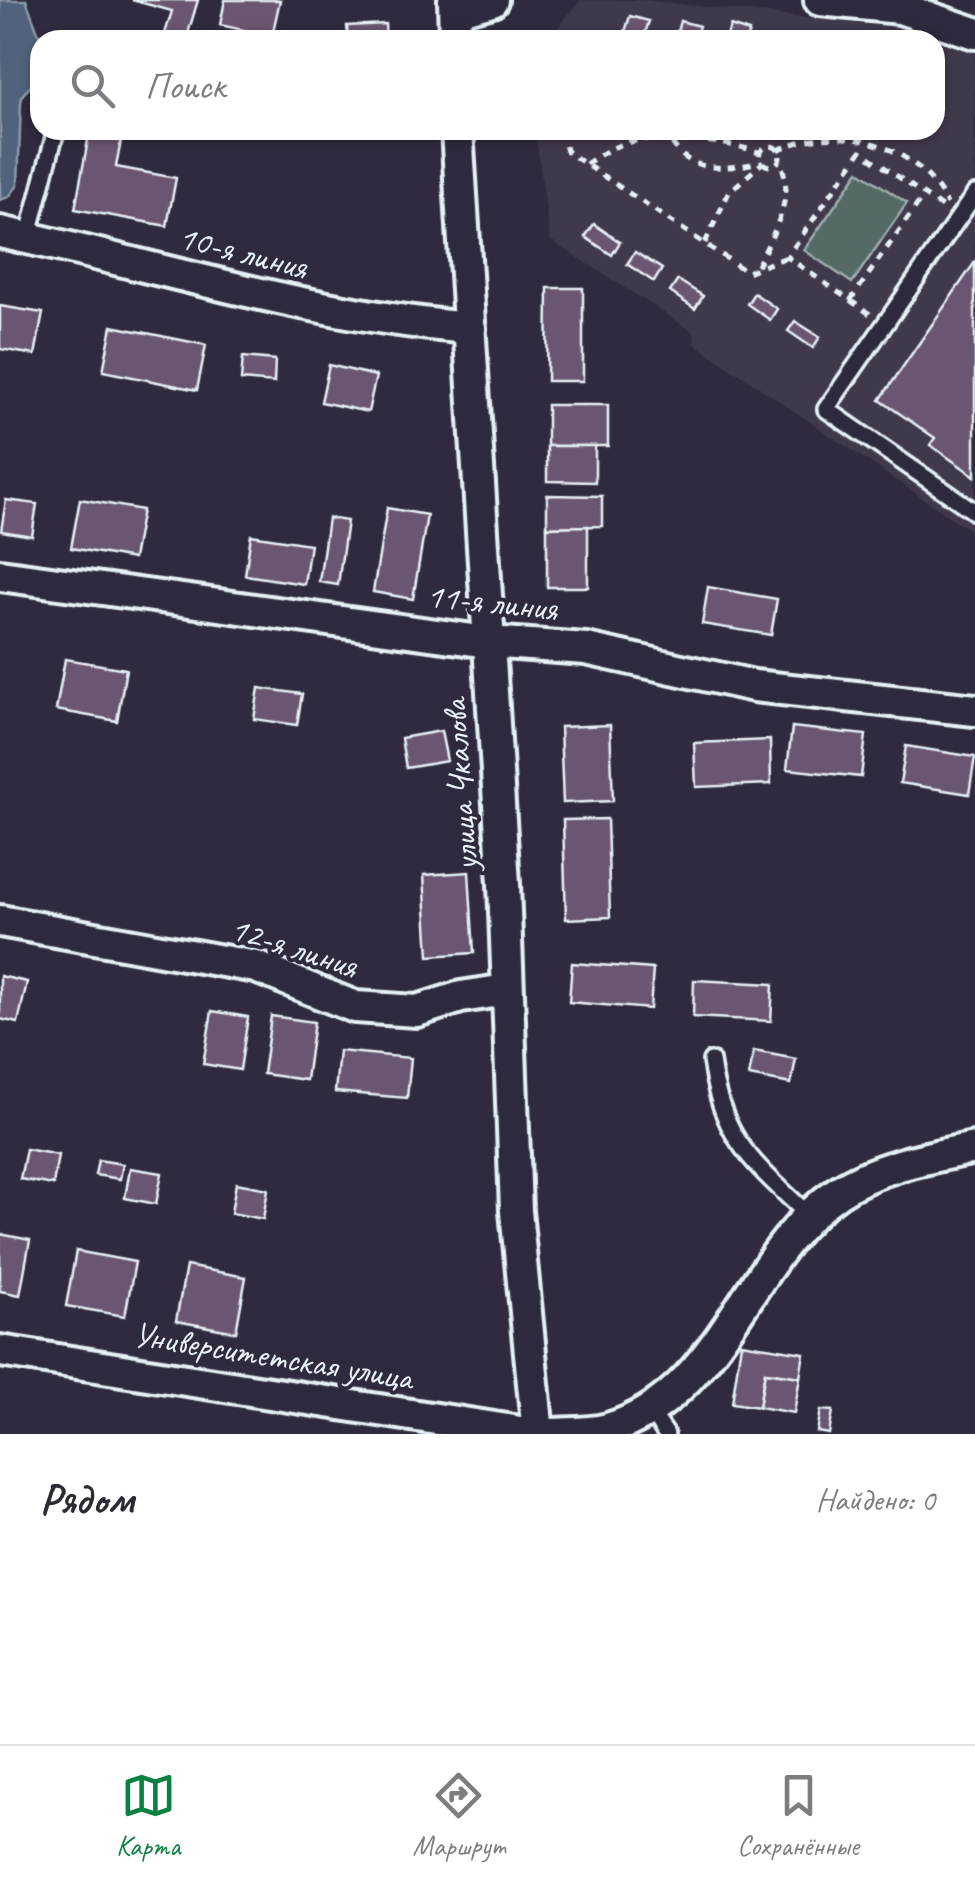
<!DOCTYPE html>
<html lang="ru">
<meta charset="utf-8">
<style>
body{margin:0;font-family:Caveat,sans-serif;background:#f7f7f7;color:#2b2b33}
.list{margin:0;padding:0;list-style:none}
h2{display:flex;justify-content:space-between;align-items:center;height:130px;margin:0;padding:0 40px;font-size:42px}
h2 small{font-size:32px;font-weight:400;color:#7c7c81}
.icon{flex:none;width:55px;height:55px;fill:none;stroke:currentColor;stroke-width:2;stroke-linecap:round;stroke-linejoin:round}
.map{position:relative;flex:none;width:975px;height:1434px;overflow:hidden}
.search{position:absolute;background:#fff;box-shadow:0 2px 8px #0004;left:30px;right:30px;top:30px;height:110px;display:flex;align-items:center;gap:25px;box-sizing:border-box;padding:0 35px;border-radius:30px;color:#7c7c81;font-size:38px}
.sheet{height:310px;background:#fff}
nav{display:flex;justify-content:space-around;align-items:center;box-sizing:border-box;height:140px;border-top:2px solid #e1e1e2;background:#fff;font-size:28px;color:#7c7c81}
nav a{display:grid;justify-items:center;gap:5px}
nav .on{color:#0b8043}
.map>svg:first-child{display:block}
.built{fill:#41384c}
.green{fill:#546a66;stroke:#9eaeaf;stroke-width:2.5}
.water{fill:#51627b;stroke:#8d9bad;stroke-width:2.5}
.building{fill:#6a576f;stroke:#e8f1f8;stroke-width:2.5}
.lines{fill:none;stroke-linecap:round;stroke-linejoin:round}
.lane-casing{stroke:#e8f1f8;stroke-width:22}
.street-casing{stroke:#e8f1f8;stroke-width:38}
.path{stroke:#e8f1f8;stroke-width:5;stroke-dasharray:8 8;stroke-linecap:butt}
.lane{stroke:#2f2a3d;stroke-width:15}
.street{stroke:#2f2a3d;stroke-width:30}
.labels{text-anchor:middle;dominant-baseline:central;stroke-width:8;stroke-linejoin:round;paint-order:stroke}
.street-label{font-size:35px;fill:#e8f1f8;stroke:#2f2a3d}
</style>
<div class="map">
<svg width="975" height="1434" viewBox="0 0 975 1434">
<rect width="100%" height="100%" fill="#2f2a3d"/>
<filter id="ink" filterUnits="userSpaceOnUse"><feTurbulence type="fractalNoise" baseFrequency=".01" numOctaves="2"/><feDisplacementMap in="SourceGraphic" scale="20" xChannelSelector="R" yChannelSelector="G"/><feConvolveMatrix kernelMatrix="1 2 1 2 8 2 1 2 1" color-interpolation-filters="sRGB"/></filter>
<g filter="url(#ink)">
<!-- built -->
<polygon class="built" points="581,0 643,0 913,30 975,53 975,534 694,343 695,333 550,240 535,130 935,130 935,40 547,40"/>
<!-- green -->
<polygon class="green" points="859,171 907,203 852,283 804,250"/>
<!-- water -->
<polygon class="water" points="0,0 26,0 41,40 40,77 23,94 21,102 18,185 9,197 0,200"/>
<!-- building -->
<g class="building">
<polygon points="132,0 198,0 186,40 164,37 172,11"/>
<polygon points="225,0 280,0 272,36 220,25"/>
<polygon points="630,16 649,21 643,40 624,35"/>
<polygon points="680,21 699,26 695,40 675,39"/>
<polygon points="385,24 386,40 348,40 347,26"/>
<polygon points="730,26 749,32 746,40 726,40"/>
<polygon points="89,135 121,141 116,167 176,178 167,226 75,209"/>
<polygon points="594,224 620,242 612,255 585,237"/>
<polygon points="635,252 662,269 654,282 627,264"/>
<polygon points="975,262 975,476 930,445 935,438 880,400"/>
<polygon points="678,280 703,296 695,309 670,292"/>
<polygon points="548,288 583,288 583,381 547,381"/>
<polygon points="754,293 777,309 770,320 747,304"/>
<polygon points="0,306 43,313 35,355 0,349"/>
<polygon points="795,321 820,337 813,348 788,331"/>
<polygon points="112,326 206,345 197,390 103,371"/>
<polygon points="243,357 275,360 274,383 241,380"/>
<polygon points="329,365 376,376 368,412 321,402"/>
<rect x="547" y="405" width="61" height="41"/>
<polygon points="547,446 595,446 595,482 547,481"/>
<polygon points="547,495 602,496 602,526 547,527"/>
<polygon points="80,499 142,510 133,559 71,548"/>
<polygon points="6,500 37,504 32,536 1,531"/>
<polygon points="387,508 427,515 413,599 373,592"/>
<polygon points="328,518 347,521 338,585 319,582"/>
<polygon points="588,526 588,587 547,587 547,527"/>
<polygon points="251,535 310,544 304,584 245,575"/>
<polygon points="708,587 777,599 771,635 702,624"/>
<polygon points="65,659 126,669 117,721 56,710"/>
<polygon points="259,688 302,694 297,725 254,719"/>
<polygon points="610,725 613,801 563,803 560,727"/>
<polygon points="792,727 866,735 861,777 787,769"/>
<polygon points="441,731 447,761 406,768 401,738"/>
<polygon points="770,740 771,784 696,787 694,743"/>
<polygon points="906,746 975,757 969,794 900,783"/>
<polygon points="607,819 610,917 566,919 563,820"/>
<polygon points="469,872 474,953 429,956 424,875"/>
<polygon points="572,963 653,969 650,1009 569,1002"/>
<polygon points="0,976 27,982 18,1023 0,1019"/>
<polygon points="694,980 773,984 771,1021 693,1017"/>
<polygon points="212,1011 248,1017 240,1070 203,1064"/>
<polygon points="271,1016 314,1022 306,1080 263,1074"/>
<polygon points="339,1051 411,1058 407,1098 335,1092"/>
<polygon points="754,1051 796,1059 791,1084 749,1076"/>
<polygon points="26,1149 58,1155 53,1185 20,1179"/>
<polygon points="98,1160 123,1164 120,1179 95,1175"/>
<polygon points="130,1168 162,1173 156,1204 125,1198"/>
<polygon points="236,1183 268,1189 263,1219 231,1213"/>
<polygon points="0,1234 30,1240 20,1295 0,1291"/>
<polygon points="76,1251 135,1262 125,1316 66,1306"/>
<polygon points="186,1266 246,1277 236,1332 176,1321"/>
<polygon points="741,1343 804,1353 800,1377 765,1372 759,1407 732,1403"/>
<polygon points="765,1372 800,1377 794,1413 759,1407"/>
<polygon points="821,1410 833,1411 829,1434 817,1432"/>
</g>
<g class="lines">
<!-- lane casing -->
<g class="lane-casing">
<g id="lane">
<polyline points="975,194 826,409 975,512"/>
<polyline points="28,238 56,130"/>
<path d="M711,1061C722,1141 754,1163 809,1216"/>
<polyline points="650,1411 666,1434"/>
</g>
</g>
<!-- street casing -->
<g class="street-casing">
<g id="street">
<polyline points="454,0 455,40"/>
<polyline points="820,0 900,8 975,33"/>
<polyline points="455,10 492,0"/>
<polyline points="457,130 504,884 516,1211 538,1434"/>
<path d="M0,232C159,266 307,315 470,328"/>
<polyline points="0,575 488,642 586,649 754,686 975,710"/>
<polyline points="0,921 256,967 355,1007 417,1011 461,997 506,990"/>
<polyline points="0,1351 533,1434"/>
<path d="M548,1434C567,1433 590,1434 608,1429C723,1395 746,1255 838,1192C877,1166 930,1157 975,1148"/>
</g>
</g>
<!-- path -->
<g class="path">
<polyline points="565,130 566,151 747,272 787,257"/>
<path d="M663,130C669,138 676,150 683,156C705,174 738,166 763,162"/>
<circle cx="770" cy="156" r="10"/>
<path d="M778,150C838,121 918,144 947,204"/>
<path d="M586,164C597,157 608,149 620,145C653,132 729,141 761,153"/>
<polyline points="705,243 729,192 761,164"/>
<path d="M757,266C772,236 798,193 779,161"/>
<polyline points="850,301 924,195"/>
<polyline points="870,314 787,257 861,151 943,208"/>
</g>
<!-- lane -->
<use href="#lane" class="lane"/>
<!-- street -->
<use href="#street" class="street"/>
</g>
</g>
<g class="labels">
<!-- street labels -->
<g class="street-label">
<text transform="translate(243 252) rotate(14)">10-я линия</text>
<text transform="translate(492 602) rotate(6)">11-я линия</text>
<text transform="translate(460 785) rotate(-94)">улица Чкалова</text>
<text transform="translate(294 947) rotate(18)">12-я линия</text>
<text transform="translate(273 1356) rotate(9)">Университетская улица</text>
</g>
</g>
</svg>
<div class="search"><svg class="icon" aria-label="search" viewBox="0 0 24 24"><circle cx="10" cy="10" r="6"/><path d="M15 15l6 6"/></svg>Поиск</div>
</div>
<section class="sheet">
<h2>Рядом<small>Найдено: 0</small></h2>
<ul class="list">
</ul>
</section>
<nav>
<a class="on"><svg class="icon" aria-label="map" viewBox="0 0 24 24"><path d="M3 6l6-2 6 2 6-2v14l-6 2-6-2-6 2zM9 4v14M15 6v14"/></svg>Карта</a>
<a><svg class="icon" aria-label="directions" viewBox="0 0 24 24"><path d="M12 3l9 9-9 9-9-9zM9 14v-3h6M13 9l2 2-2 2"/></svg>Маршрут</a>
<a><svg class="icon" aria-label="saved" viewBox="0 0 24 24"><path d="M7 4h10v16l-5-4-5 4z"/></svg>Сохранённые</a>
</nav>
